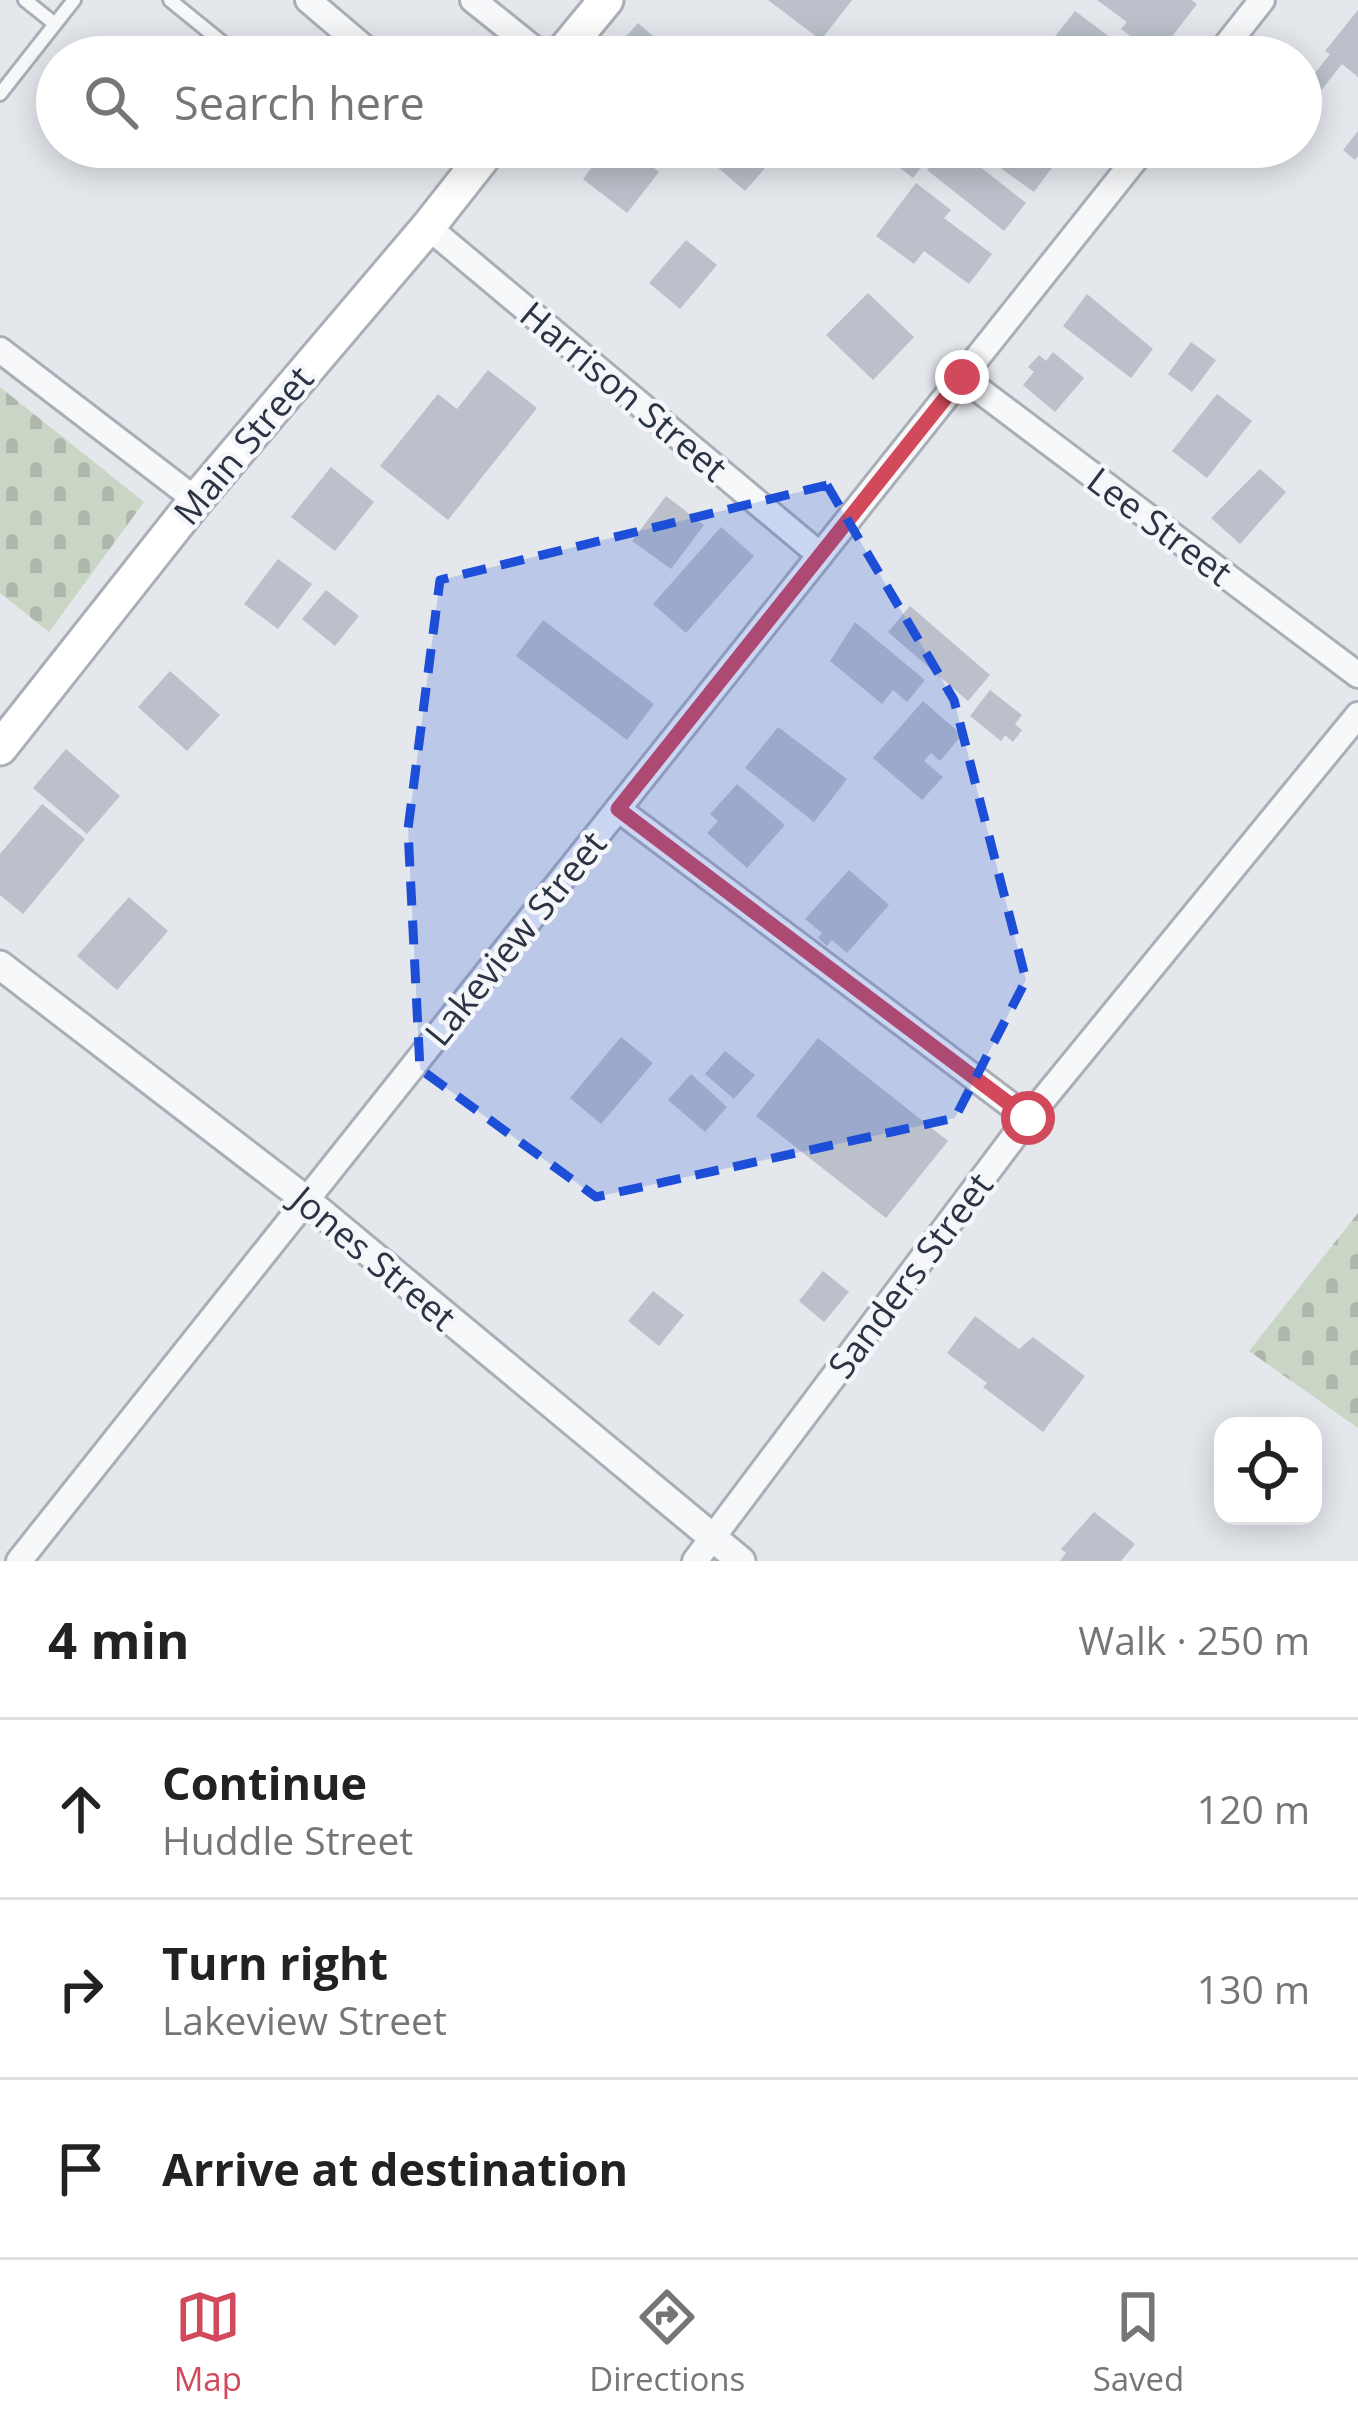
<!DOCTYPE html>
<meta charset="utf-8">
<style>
body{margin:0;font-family:"Open Sans",sans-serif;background:#f2f2f2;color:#222}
.controls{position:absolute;right:36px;bottom:36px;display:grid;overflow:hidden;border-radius:24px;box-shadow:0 6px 30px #0003}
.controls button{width:108px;height:108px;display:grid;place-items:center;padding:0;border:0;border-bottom:3px solid #e0e0e0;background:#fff;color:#222;font:60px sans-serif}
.stop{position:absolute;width:36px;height:36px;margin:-27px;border:9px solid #d1495b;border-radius:50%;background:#fff}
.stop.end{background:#d1495b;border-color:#fff;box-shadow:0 3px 12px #0008}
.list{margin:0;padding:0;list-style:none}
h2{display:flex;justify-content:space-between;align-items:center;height:156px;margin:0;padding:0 48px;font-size:51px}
h2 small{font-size:39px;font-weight:400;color:#767676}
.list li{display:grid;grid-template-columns:78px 1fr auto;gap:36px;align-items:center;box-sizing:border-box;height:180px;padding:0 48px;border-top:3px solid #e0e0e0}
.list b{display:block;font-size:45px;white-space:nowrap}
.list p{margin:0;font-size:39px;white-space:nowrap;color:#767676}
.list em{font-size:39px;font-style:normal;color:#767676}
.icon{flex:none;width:66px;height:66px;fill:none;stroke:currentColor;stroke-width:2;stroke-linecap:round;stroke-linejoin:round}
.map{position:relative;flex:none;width:1358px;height:1561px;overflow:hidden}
.search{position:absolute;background:#fff;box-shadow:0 6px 30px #0003;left:36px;right:36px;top:36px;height:132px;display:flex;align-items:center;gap:30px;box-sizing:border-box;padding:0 42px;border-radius:66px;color:#767676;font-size:45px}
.sheet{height:696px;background:#fff}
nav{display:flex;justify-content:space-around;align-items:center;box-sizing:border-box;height:168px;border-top:3px solid #e0e0e0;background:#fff;font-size:33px;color:#767676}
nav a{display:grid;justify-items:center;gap:6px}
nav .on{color:#d1495b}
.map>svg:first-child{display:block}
.cemetery{fill:url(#cemetery-stones)}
.building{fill:#bbc0ca}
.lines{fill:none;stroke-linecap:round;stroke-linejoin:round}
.service-casing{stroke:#a9aeb7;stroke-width:18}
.minor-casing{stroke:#a9aeb7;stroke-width:30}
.tertiary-casing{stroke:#a9aeb7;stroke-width:33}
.secondary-casing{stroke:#a9aeb7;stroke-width:39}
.service{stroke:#f7f8fa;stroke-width:12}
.minor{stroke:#f7f8fa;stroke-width:24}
.tertiary{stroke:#f7f8fa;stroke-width:27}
.secondary{stroke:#fff;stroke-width:33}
.route{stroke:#d1495b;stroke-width:15}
.marked{fill:#1d4ed8;fill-opacity:0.2;stroke:#1d4ed8;stroke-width:9;stroke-dasharray:24 15;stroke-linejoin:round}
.labels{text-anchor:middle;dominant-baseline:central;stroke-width:9;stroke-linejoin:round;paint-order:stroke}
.street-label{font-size:36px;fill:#2b3445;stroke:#f4f6f9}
</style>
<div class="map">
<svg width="1358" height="1561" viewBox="0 0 1358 1561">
<defs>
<pattern id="cemetery-stones" width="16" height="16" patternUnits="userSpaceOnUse" patternTransform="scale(3)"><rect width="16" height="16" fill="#c9d6c5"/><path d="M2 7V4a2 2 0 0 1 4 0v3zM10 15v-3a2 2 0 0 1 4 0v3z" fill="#adb8ab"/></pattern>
</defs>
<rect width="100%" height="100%" fill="#e4e7ec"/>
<!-- cemetery -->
<g class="cemetery">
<polygon points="0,387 144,502 49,632 0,593"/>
<polygon points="1358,1213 1358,1428 1249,1351"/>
</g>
<!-- building -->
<g class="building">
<polygon points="768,0 852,0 821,40"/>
<polygon points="1097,0 1191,0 1197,4 1157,56 1121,29 1127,22"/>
<polygon points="1358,10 1358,77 1342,64 1301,116 1301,91 1330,54 1325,51"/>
<polygon points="1075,11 1136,57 1047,57 1042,53"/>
<polygon points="638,23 677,57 608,57"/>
<polygon points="1358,131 1358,156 1355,160 1343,150"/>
<polygon points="607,147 628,147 659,172 627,213 583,179"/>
<polygon points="694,147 774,147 779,152 745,191"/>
<polygon points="873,147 937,147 913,178"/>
<polygon points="946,147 955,147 1026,203 1004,231 927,170"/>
<polygon points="971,147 1053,147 1062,154 1034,192"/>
<polygon points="916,183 951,210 944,218 992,254 969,284 924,251 914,264 876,236"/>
<polygon points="686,240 717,265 680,309 649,283"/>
<polygon points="868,293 914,337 873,380 826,335"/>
<polygon points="1087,294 1153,349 1131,378 1063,326"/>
<polygon points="1191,342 1216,360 1192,392 1168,374"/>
<polygon points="1053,352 1084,378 1055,412 1023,385 1034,372 1028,367 1039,355 1046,361"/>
<polygon points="488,370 537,408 448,520 380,466 438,394 457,409"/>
<polygon points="1217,394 1252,421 1207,478 1172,451"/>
<polygon points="331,467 374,502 335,551 291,517"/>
<polygon points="1260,469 1286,492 1240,544 1211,518"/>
<polygon points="666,496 704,525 671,569 632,541"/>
<polygon points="721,527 754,556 686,633 653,604"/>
<polygon points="278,559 312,584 278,629 244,604"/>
<polygon points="326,590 359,616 335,646 302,619"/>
<polygon points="910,606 990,675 968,701 888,632"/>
<polygon points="543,620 654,704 627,740 516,656"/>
<polygon points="855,622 925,680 907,702 893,690 882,704 830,661"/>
<polygon points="170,671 220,715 187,751 138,707"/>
<polygon points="990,690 1022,715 1015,724 1022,730 1013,742 1005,735 1001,741 970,716"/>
<polygon points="923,701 962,735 940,761 931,753 924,761 943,777 922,800 873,758"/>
<polygon points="778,727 847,779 814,822 745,768"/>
<polygon points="66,749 120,796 87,834 33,788"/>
<polygon points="737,784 785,825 747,868 707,833 718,821 710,814"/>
<polygon points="42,804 85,839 23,914 0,895 0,854"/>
<polygon points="849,870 889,905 847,953 832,940 827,946 818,938 822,933 805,919"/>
<polygon points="129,897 168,931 117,990 77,956"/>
<polygon points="621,1037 653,1063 601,1124 570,1098"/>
<polygon points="818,1038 948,1141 886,1218 756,1116"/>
<polygon points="725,1051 755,1075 734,1099 705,1074"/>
<polygon points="691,1074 727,1107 705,1132 668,1100"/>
<polygon points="823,1271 849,1292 824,1322 799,1301"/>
<polygon points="653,1291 684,1315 659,1346 628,1321"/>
<polygon points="975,1316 1019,1349 1033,1337 1085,1376 1043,1432 983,1387 987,1383 947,1353"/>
<polygon points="1094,1512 1135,1544 1121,1561 1060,1561 1066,1553 1061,1549"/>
</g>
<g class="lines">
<!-- service casing -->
<g class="service-casing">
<g id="service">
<polyline points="25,0 55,24"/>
<polyline points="170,0 240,57"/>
<polyline points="0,94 74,0"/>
</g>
</g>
<!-- minor casing -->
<g class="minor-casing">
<g id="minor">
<polyline points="308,0 375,57"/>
<polyline points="473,0 544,57"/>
<polyline points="1217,57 1262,0"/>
<polyline points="428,227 820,555"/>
<polyline points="0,350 196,500"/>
<polyline points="962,377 1358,675"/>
<polyline points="618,809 1028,1118"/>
<polyline points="19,1561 1145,147"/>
<polyline points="695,1561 1028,1118 1358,715"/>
</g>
</g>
<!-- tertiary casing -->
<g class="tertiary-casing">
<polyline id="tertiary" points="0,965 306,1200 741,1561"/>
</g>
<!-- secondary casing -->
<g class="secondary-casing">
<g id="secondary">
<polyline points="559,57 606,0"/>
<polyline points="0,748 196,500 428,227 491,147"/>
</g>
</g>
<!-- service -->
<use href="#service" class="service"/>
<!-- minor -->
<use href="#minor" class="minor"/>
<!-- tertiary -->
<use href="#tertiary" class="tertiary"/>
<!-- secondary -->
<use href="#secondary" class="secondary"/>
</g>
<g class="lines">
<!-- route -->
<polyline class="route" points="962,377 618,809 1028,1118"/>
</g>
<!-- marked area -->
<path class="marked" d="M827,485L954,700L1026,980L955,1118L596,1197L420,1069L408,829L440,580Z"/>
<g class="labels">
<!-- street labels -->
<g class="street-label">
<text transform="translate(624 391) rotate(40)">Harrison Street</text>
<text transform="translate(243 445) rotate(-50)">Main Street</text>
<text transform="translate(1160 526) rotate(37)">Lee Street</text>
<text transform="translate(515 938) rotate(-51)">Lakeview Street</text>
<text transform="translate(374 1258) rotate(40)">Jones Street</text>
<text transform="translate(910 1275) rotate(-53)">Sanders Street</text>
</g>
</g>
</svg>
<div class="controls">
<button><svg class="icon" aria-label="locate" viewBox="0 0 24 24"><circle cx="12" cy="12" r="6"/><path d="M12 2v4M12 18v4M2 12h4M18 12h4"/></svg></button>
</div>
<div class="stop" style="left:1028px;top:1118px"></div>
<div class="stop end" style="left:962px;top:377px"></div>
<div class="search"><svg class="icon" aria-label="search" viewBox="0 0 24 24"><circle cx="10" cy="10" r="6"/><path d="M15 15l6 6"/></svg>Search here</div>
</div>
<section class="sheet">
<h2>4 min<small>Walk · 250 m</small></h2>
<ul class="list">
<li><svg class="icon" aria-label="ahead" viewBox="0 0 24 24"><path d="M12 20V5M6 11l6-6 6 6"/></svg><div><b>Continue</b><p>Huddle Street</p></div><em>120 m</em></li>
<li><svg class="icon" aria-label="right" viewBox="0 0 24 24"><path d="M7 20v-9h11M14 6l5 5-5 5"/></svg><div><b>Turn right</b><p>Lakeview Street</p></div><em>130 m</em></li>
<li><svg class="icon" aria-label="arrive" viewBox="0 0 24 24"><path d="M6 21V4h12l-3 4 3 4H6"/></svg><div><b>Arrive at destination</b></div></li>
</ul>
</section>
<nav>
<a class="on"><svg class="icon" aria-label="map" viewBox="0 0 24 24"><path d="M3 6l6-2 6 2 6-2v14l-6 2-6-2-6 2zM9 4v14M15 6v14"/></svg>Map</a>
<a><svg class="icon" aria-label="directions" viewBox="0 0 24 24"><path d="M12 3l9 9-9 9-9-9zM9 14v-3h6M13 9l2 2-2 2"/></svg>Directions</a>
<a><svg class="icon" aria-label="saved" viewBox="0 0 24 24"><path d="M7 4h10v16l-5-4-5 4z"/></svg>Saved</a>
</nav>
